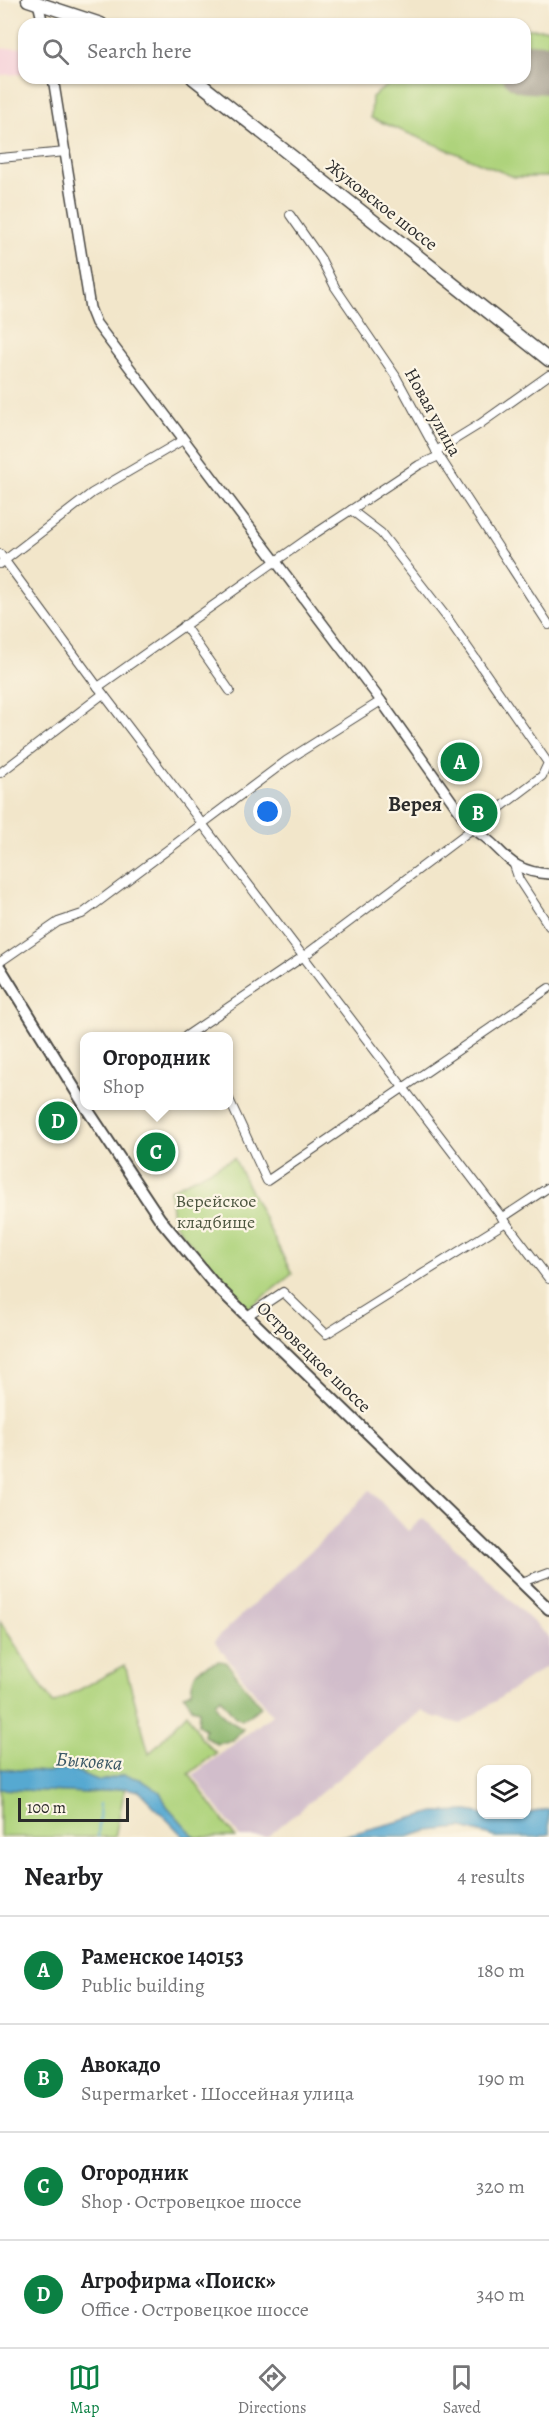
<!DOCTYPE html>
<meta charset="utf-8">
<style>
body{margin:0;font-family:Alegreya,serif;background:#f6f6f6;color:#202124}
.controls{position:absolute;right:18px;bottom:18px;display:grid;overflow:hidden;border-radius:12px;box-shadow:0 2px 4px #0004}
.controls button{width:54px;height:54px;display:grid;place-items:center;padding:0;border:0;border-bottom:2px solid #e0e0e0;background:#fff;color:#202124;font:30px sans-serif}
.scale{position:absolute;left:18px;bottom:15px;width:111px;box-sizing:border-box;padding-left:6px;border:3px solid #2b2b2b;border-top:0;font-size:16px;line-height:21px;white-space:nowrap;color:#2b2b2b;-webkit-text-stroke:4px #fcf5e5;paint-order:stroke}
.you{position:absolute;left:268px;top:812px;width:21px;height:21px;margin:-15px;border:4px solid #fff;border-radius:50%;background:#1a73e8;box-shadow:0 0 0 9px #1a73e833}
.badge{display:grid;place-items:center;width:39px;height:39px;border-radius:50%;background:#0b8043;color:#fff;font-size:20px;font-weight:700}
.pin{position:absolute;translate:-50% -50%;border:3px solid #fff;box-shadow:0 2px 6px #0006}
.popup{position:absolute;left:80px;top:1032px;width:153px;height:78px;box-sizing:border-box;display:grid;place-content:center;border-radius:12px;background:#fff;filter:drop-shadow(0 2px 4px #0005);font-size:20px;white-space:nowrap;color:#757577}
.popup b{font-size:22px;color:#202124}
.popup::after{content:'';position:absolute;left:50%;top:100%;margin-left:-12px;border:12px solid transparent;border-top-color:#fff}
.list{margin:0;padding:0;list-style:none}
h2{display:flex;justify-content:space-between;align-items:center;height:78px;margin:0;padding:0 24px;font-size:26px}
h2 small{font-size:20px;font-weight:400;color:#757577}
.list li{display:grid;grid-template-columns:39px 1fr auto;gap:18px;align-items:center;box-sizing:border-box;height:108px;padding:0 24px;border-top:2px solid #e0e0e0}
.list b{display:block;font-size:22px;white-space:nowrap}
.list p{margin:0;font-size:20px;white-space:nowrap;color:#757577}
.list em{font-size:20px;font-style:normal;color:#757577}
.icon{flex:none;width:33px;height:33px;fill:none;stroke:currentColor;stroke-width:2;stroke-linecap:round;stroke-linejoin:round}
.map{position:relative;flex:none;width:549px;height:1837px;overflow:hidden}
.search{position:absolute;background:#fff;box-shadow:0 2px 4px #0004;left:18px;right:18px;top:18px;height:66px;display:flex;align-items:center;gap:15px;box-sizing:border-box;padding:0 21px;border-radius:18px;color:#757577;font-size:22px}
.sheet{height:510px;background:#fff}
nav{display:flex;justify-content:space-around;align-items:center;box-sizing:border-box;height:84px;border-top:2px solid #e0e0e0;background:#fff;font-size:16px;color:#757577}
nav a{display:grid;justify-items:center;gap:3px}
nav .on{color:#0b8043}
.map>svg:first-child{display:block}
.built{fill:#f5cfd9}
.industrial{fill:#d1bdcb}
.green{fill:#aed37c;stroke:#6c7f54;stroke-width:1.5}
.forest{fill:#8ab56c;stroke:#5a704c;stroke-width:1.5}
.water{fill:#56a9d1;stroke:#406a7e;stroke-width:1.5}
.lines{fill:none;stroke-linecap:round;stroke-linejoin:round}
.stream{stroke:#56a9d1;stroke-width:2}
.runway{stroke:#8e887a;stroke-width:50}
.minor-casing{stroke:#494743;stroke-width:10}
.tertiary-casing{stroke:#494743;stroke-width:12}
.secondary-casing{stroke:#494743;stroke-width:14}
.primary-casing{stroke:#494743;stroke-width:15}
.minor{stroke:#fff;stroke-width:8}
.tertiary{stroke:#fff;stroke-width:9}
.secondary{stroke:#fff;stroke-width:10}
.primary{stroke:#fff;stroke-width:12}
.labels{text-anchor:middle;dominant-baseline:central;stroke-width:4.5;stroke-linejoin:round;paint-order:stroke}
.street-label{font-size:18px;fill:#2b2b2b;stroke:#fcf5e5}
.park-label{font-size:18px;fill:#4c553f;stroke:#fcf5e5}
.water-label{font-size:20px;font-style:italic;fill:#3a5765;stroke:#fcf5e5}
.quarter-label{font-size:21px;font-weight:bold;fill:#2b2b2b;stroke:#fcf5e5}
</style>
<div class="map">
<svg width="549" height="1837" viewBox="0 0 549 1837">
<rect width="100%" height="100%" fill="#fcf5e5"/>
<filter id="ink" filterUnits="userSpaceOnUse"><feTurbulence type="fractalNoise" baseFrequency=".0167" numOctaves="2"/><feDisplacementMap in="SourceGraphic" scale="12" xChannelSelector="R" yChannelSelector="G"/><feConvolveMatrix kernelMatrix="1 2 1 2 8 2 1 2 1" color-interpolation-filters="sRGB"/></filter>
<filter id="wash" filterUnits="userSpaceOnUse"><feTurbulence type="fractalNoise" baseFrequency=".008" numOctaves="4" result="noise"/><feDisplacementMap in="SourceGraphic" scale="24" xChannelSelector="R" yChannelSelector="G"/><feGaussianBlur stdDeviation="1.35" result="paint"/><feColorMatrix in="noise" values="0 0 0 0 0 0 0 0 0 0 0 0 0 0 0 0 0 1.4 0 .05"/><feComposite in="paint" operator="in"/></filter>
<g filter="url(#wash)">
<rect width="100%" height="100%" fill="#f2e6ca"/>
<!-- built -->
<polygon class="built" points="24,47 24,74 0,75 0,49"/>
<!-- industrial -->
<polygon class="industrial" points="370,1490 408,1531 423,1518 549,1637 549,1665 461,1724 431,1716 422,1710 267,1837 240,1837 193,1775 272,1715 214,1641 333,1530"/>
<!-- green -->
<g class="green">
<polygon points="525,29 549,29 549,177 514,177 371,118 372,97 397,78 525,78"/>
<polygon points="234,1158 292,1274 248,1309 210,1268 173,1221 170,1190"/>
<polygon points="0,1621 53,1704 125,1665 149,1754 187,1713 201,1738 216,1753 189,1774 235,1837 195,1837 167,1806 160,1792 124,1775 100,1781 70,1769 46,1772 0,1769"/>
<polygon points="125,1788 115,1837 0,1837 0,1789 89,1793"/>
</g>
<!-- forest -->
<path class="forest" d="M219,1661L226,1662L261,1707L242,1720L235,1717L220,1698L215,1703C220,1717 231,1722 243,1729L233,1740L217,1744L204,1736L205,1729L198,1725L199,1710L192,1708L184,1694L191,1691C194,1667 198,1669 219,1661Z"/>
<!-- water -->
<g class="water">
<polygon points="0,1769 46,1772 70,1769 100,1781 124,1775 140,1779 160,1792 167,1806 195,1837 184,1837 139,1791 125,1788 89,1793 0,1789"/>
<polygon points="549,1809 549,1834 538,1837 495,1837 462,1828 428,1831 407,1837 339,1837 435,1812 468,1811 507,1818"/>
</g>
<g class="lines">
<!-- stream -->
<polyline class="stream" points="98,1837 100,1804"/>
<!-- runway -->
<polyline class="runway" points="525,68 549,69"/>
</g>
</g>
<g filter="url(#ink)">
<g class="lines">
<!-- minor casing -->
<g class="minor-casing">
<g id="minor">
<polyline points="0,158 66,152"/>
<polyline points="290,215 321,259 335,287 395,375 439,456 549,625"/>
<polyline points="436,451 480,424 549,375"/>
<polyline points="0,554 98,687 549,1279"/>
<polyline points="0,564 92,493 183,440"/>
<polyline points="184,625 230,691"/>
<polyline points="98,687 307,539 419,465 439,456"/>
<polyline points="0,773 103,694"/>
<polyline points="514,865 519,880 549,926"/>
<polyline points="0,962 58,922 82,914 286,761 381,701"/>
<polyline points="186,1036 304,956 542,776 548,763 448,619 381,533 351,510"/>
<polyline points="228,1097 267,1181 549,988"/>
<polyline points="502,1218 549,1187"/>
<polyline points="247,1316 283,1292 326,1334 506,1222"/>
<polyline points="522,1582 549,1572"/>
</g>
</g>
<!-- tertiary casing -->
<g class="tertiary-casing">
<g id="tertiary">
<polyline points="38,3 43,24"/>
<path d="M53,78L90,308L96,323L381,701L471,828C505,846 503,871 549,874"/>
</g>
</g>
<!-- secondary casing -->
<g class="secondary-casing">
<g id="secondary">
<polyline points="0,968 84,1104"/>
<polyline points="85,1106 160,1219 214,1284 549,1609"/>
</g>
</g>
<!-- primary casing -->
<g class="primary-casing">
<g id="primary">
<polyline points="28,0 101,24"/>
<polyline points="193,78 549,360"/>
</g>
</g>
<!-- minor -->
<use href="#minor" class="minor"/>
<!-- tertiary -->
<use href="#tertiary" class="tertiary"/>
<!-- secondary -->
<use href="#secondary" class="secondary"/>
<!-- primary -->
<use href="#primary" class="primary"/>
</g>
</g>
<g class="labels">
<!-- street labels -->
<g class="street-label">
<text transform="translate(382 205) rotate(38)">Жуковское шоссе</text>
<text transform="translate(433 412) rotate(61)">Новая улица</text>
<text transform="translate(314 1357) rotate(44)">Островецкое шоссе</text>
</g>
<!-- park labels -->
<g class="park-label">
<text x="216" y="1201">Верейское<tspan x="216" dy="21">кладбище</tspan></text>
</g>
<!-- water labels -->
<g class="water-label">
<text transform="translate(89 1761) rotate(4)">Быковка</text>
</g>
<!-- quarter labels -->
<g class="quarter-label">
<text x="415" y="804">Верея</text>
</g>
</g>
</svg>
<div class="controls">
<button><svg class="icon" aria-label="layers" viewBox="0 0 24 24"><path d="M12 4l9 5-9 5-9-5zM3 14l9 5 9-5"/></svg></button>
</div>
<div class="scale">100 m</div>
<div class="you"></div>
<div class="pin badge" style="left:460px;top:762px">A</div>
<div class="pin badge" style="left:478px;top:813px">B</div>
<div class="pin badge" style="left:156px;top:1152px">C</div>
<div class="popup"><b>Огородник</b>Shop</div>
<div class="pin badge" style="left:58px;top:1121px">D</div>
<div class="search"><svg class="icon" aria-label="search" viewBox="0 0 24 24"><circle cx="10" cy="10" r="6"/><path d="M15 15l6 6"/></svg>Search here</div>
</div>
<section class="sheet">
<h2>Nearby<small>4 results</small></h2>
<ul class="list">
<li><span class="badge">A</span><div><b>Раменское 140153</b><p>Public building</p></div><em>180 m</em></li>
<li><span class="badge">B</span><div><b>Авокадо</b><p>Supermarket · Шоссейная улица</p></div><em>190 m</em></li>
<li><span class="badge">C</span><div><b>Огородник</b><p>Shop · Островецкое шоссе</p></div><em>320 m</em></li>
<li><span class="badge">D</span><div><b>Агрофирма «Поиск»</b><p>Office · Островецкое шоссе</p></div><em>340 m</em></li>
</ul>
</section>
<nav>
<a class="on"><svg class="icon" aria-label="map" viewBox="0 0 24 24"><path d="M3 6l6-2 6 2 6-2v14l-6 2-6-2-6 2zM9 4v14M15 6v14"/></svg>Map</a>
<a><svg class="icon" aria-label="directions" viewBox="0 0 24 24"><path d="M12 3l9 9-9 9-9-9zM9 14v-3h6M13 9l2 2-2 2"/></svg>Directions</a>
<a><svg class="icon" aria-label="saved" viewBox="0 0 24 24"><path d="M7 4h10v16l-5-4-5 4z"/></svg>Saved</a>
</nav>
